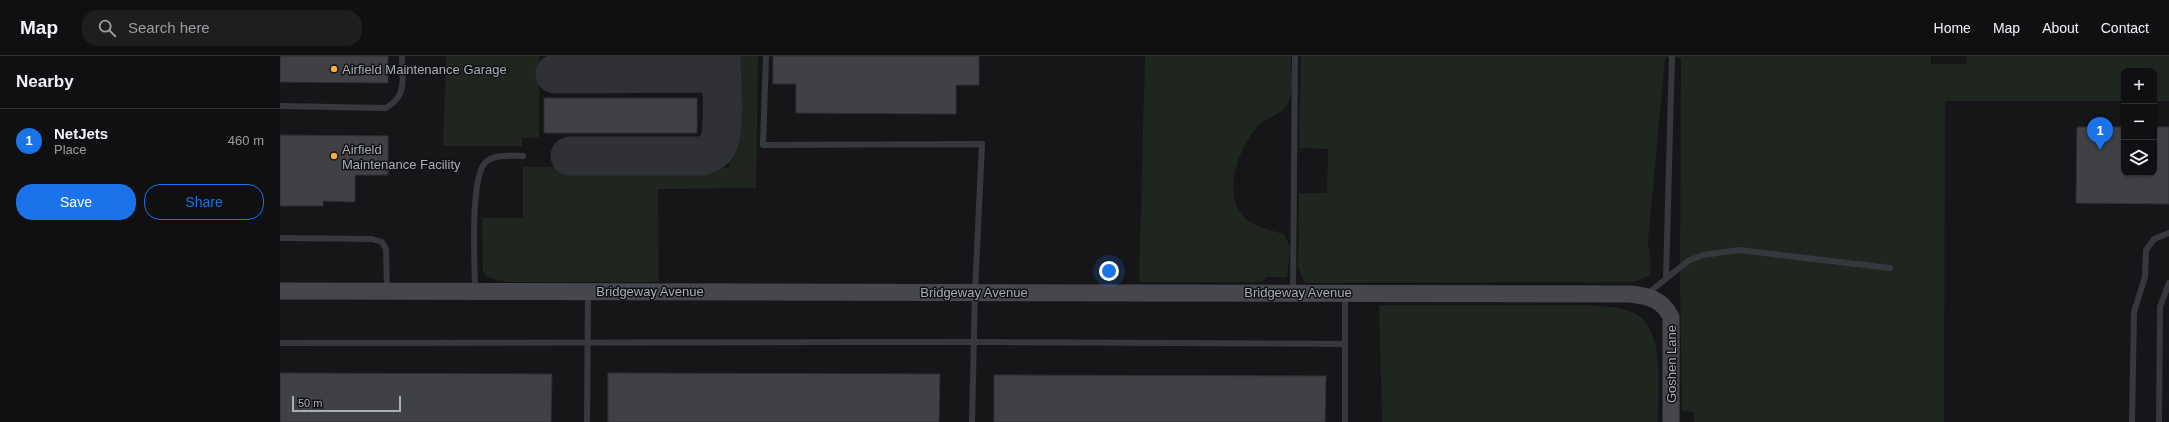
<!DOCTYPE html>
<meta charset="utf-8">
<style>
body{margin:0;font-family:Helvetica,sans-serif;background:#1e1e20;color:#f1f3f6}
.controls{position:absolute;right:12px;top:12px;display:grid;overflow:hidden;border-radius:8px;box-shadow:0 1px 3px #0004}
.controls button{width:36px;height:36px;display:grid;place-items:center;padding:0;border:0;border-bottom:1px solid #303032;background:#101012;color:#f1f3f6;font:20px sans-serif}
.scale{position:absolute;left:12px;bottom:10px;width:109px;box-sizing:border-box;padding-left:4px;border:2px solid #a8adb8;border-top:0;font-size:11px;line-height:14px;white-space:nowrap;color:#a8adb8;-webkit-text-stroke:3px #111113;paint-order:stroke}
.you{position:absolute;left:829px;top:215px;width:14px;height:14px;margin:-10px;border:3px solid #fff;border-radius:50%;background:#1a73e8;box-shadow:0 0 0 6px #1a73e833}
.badge{display:grid;place-items:center;width:26px;height:26px;border-radius:50%;background:#1a73e8;color:#fff;font-size:13px;font-weight:700}
.pin{position:absolute;translate:-50% -33px;filter:drop-shadow(0 1px 2px #0008)}
.pin::after{content:'';position:absolute;top:21px;width:14px;height:12px;background:inherit;clip-path:polygon(0 0,100% 0,50% 100%)}
.list{margin:0;padding:0;list-style:none}
h2{display:flex;justify-content:space-between;align-items:center;height:52px;margin:0;padding:0 16px;font-size:17px}
h2 small{font-size:13px;font-weight:400;color:#9c9d9f}
.list li{display:grid;grid-template-columns:26px 1fr auto;gap:12px;align-items:center;box-sizing:border-box;height:64px;padding:0 16px;border-top:1px solid #303032}
.list b{display:block;font-size:15px;white-space:nowrap}
.list p{margin:0;font-size:13px;white-space:nowrap;color:#9c9d9f}
.list em{font-size:13px;font-style:normal;color:#9c9d9f}
.actions{display:flex;gap:8px;padding:12px 16px}
.actions a{flex:1;padding:9px 0;border:1px solid #1a73e8;border-radius:16px;text-align:center;font-size:14px;color:#1a73e8}
.actions .main{background:#1a73e8;color:#fff}
.icon{flex:none;width:22px;height:22px;fill:none;stroke:currentColor;stroke-width:2;stroke-linecap:round;stroke-linejoin:round}
.map{position:relative;flex:none;width:1889px;height:366px;overflow:hidden}
header{display:flex;align-items:center;gap:24px;box-sizing:border-box;height:56px;padding:0 20px;background:#101012;border-bottom:1px solid #303032}
header strong{font-size:19px}
nav{display:flex;gap:22px;margin-inline-start:auto;font-size:14px}
.search{width:280px;height:36px;background:#1e1e20;display:flex;align-items:center;gap:10px;box-sizing:border-box;padding:0 14px;border-radius:16px;color:#9c9d9f;font-size:15px}
main{display:flex}
aside{flex:1;background:#101012}
.map>svg:first-child{display:block}
.green{fill:#1e261f}
.lines{fill:none;stroke-linecap:round;stroke-linejoin:round}
.taxiway{stroke:#303135;stroke-width:39}
.building{fill:#404145;stroke:#303034}
.lane{stroke:#37383d;stroke-width:6}
.secondary{stroke:#45474d;stroke-width:17}
.poi-dot{fill:#f2b134;stroke:#111113;stroke-width:1.5}
.labels{text-anchor:middle;dominant-baseline:central;stroke-width:3;stroke-linejoin:round;paint-order:stroke}
.poi-label{font-size:13px;fill:#a8adb8;stroke:#111113;text-anchor:start}
.street-label{font-size:13px;fill:#a8adb8;stroke:#111113}
</style>
<header>
<strong>Map</strong>
<div class="search"><svg class="icon" aria-label="search" viewBox="0 0 24 24"><circle cx="10" cy="10" r="6"/><path d="M15 15l6 6"/></svg>Search here</div>
<nav><a>Home</a><a>Map</a><a>About</a><a>Contact</a></nav>
</header>
<main>
<aside>
<h2>Nearby<small></small></h2>
<ul class="list">
<li><span class="badge">1</span><div><b>NetJets</b><p>Place</p></div><em>460 m</em></li>
</ul>
<div class="actions"><a class="main">Save</a><a>Share</a></div>
</aside>
<div class="map">
<svg width="1889" height="366" viewBox="0 0 1889 366">
<rect width="100%" height="100%" fill="#161618"/>
<!-- green -->
<g class="green">
<polygon points="166,0 259,0 259,81 242,82 242,90 163,90"/>
<polygon points="449,0 478,0 476,132 378,133 379,226 228,226 207,221 203,215 202,162 243,162 243,111 449,112"/>
<path d="M865,0H1011C1011,14 1015,33 1009,45C1004,59 988,60 979,69C959,89 941,140 965,162C974,171 993,174 1005,179L1010,192L1007,221H986L983,226H859Z"/>
<polygon points="1021,0 1651,0 1651,8 1686,8 1687,0 1889,0 1889,45 1874,45 1874,15 1844,15 1844,45 1665,45 1664,366 1414,366 1413,356 1402,355 1400,225 1401,2 1385,2 1368,186 1371,210 1369,220 1354,226 1024,227 1018,210 1019,137 1047,137 1048,93 1019,92"/>
<path d="M1099,249H1308C1325,251 1345,250 1359,260C1385,278 1378,338 1378,366H1102Z"/>
</g>
<g class="lines">
<!-- taxiway -->
<g class="taxiway">
<polyline points="275,18 441,17"/>
<path d="M290,100H422C428,98 434,95 437,90C446,75 441,20 441,0"/>
</g>
</g>
<!-- building -->
<g class="building">
<polygon points="0,0 108,0 108,27 0,26"/>
<polygon points="493,0 699,0 699,29 676,29 676,58 516,57 516,28 493,28"/>
<rect x="264" y="42" width="153" height="35"/>
<polygon points="1797,71 1844,71 1844,117 1874,117 1874,71 1889,71 1889,148 1796,147"/>
<polygon points="0,79 108,80 108,119 75,119 75,146 43,145 43,150 0,150"/>
<polygon points="0,317 272,318 271,366 0,366"/>
<polygon points="328,317 660,318 659,366 328,366"/>
<polygon points="714,319 1046,320 1045,366 714,366"/>
</g>
<g class="lines">
<!-- lane -->
<g class="lane">
<polyline points="486,0 483,89 702,88 695,236 692,366"/>
<path d="M0,50L106,52C128,39 122,24 122,0"/>
<polyline points="0,182 92,183 102,186 106,193 107,235"/>
<polyline points="1386,222 1392,0"/>
<path d="M195,234C195,210 189,118 207,105C216,98 231,100 243,100"/>
<polyline points="1013,236 1015,0"/>
<polyline points="1065,238 1065,366"/>
<polyline points="1367,238 1408,205 1423,199 1459,194 1610,212"/>
<polyline points="0,287 694,286 1065,288"/>
<polyline points="307,366 308,236"/>
<polyline points="1852,366 1854,256 1865,221 1866,194 1874,183 1889,177"/>
<polyline points="1879,366 1880,251 1889,227"/>
</g>
<!-- secondary -->
<path class="secondary" d="M0,235L1350,238C1368,240 1382,243 1391,261V366"/>
</g>
<!-- markers -->
<g class="poi-dot">
<circle cx="54" cy="13" r="4"/>
<circle cx="54" cy="100" r="4"/>
</g>
<g class="labels">
<!-- poi labels -->
<g class="poi-label">
<text x="62" y="13">Airfield Maintenance Garage</text>
<text x="62" y="93">Airfield<tspan x="62" dy="15">Maintenance Facility</tspan></text>
</g>
<!-- street labels -->
<g class="street-label">
<text x="370" y="235">Bridgeway Avenue</text>
<text x="694" y="236">Bridgeway Avenue</text>
<text x="1018" y="236">Bridgeway Avenue</text>
<text transform="translate(1391 308) rotate(-90)">Goshen Lane</text>
</g>
</g>
</svg>
<div class="controls">
<button>+</button>
<button>−</button>
<button><svg class="icon" aria-label="layers" viewBox="0 0 24 24"><path d="M12 4l9 5-9 5-9-5zM3 14l9 5 9-5"/></svg></button>
</div>
<div class="scale">50 m</div>
<div class="you"></div>
<div class="pin badge" style="left:1820px;top:94px">1</div>
</div>
</main>
